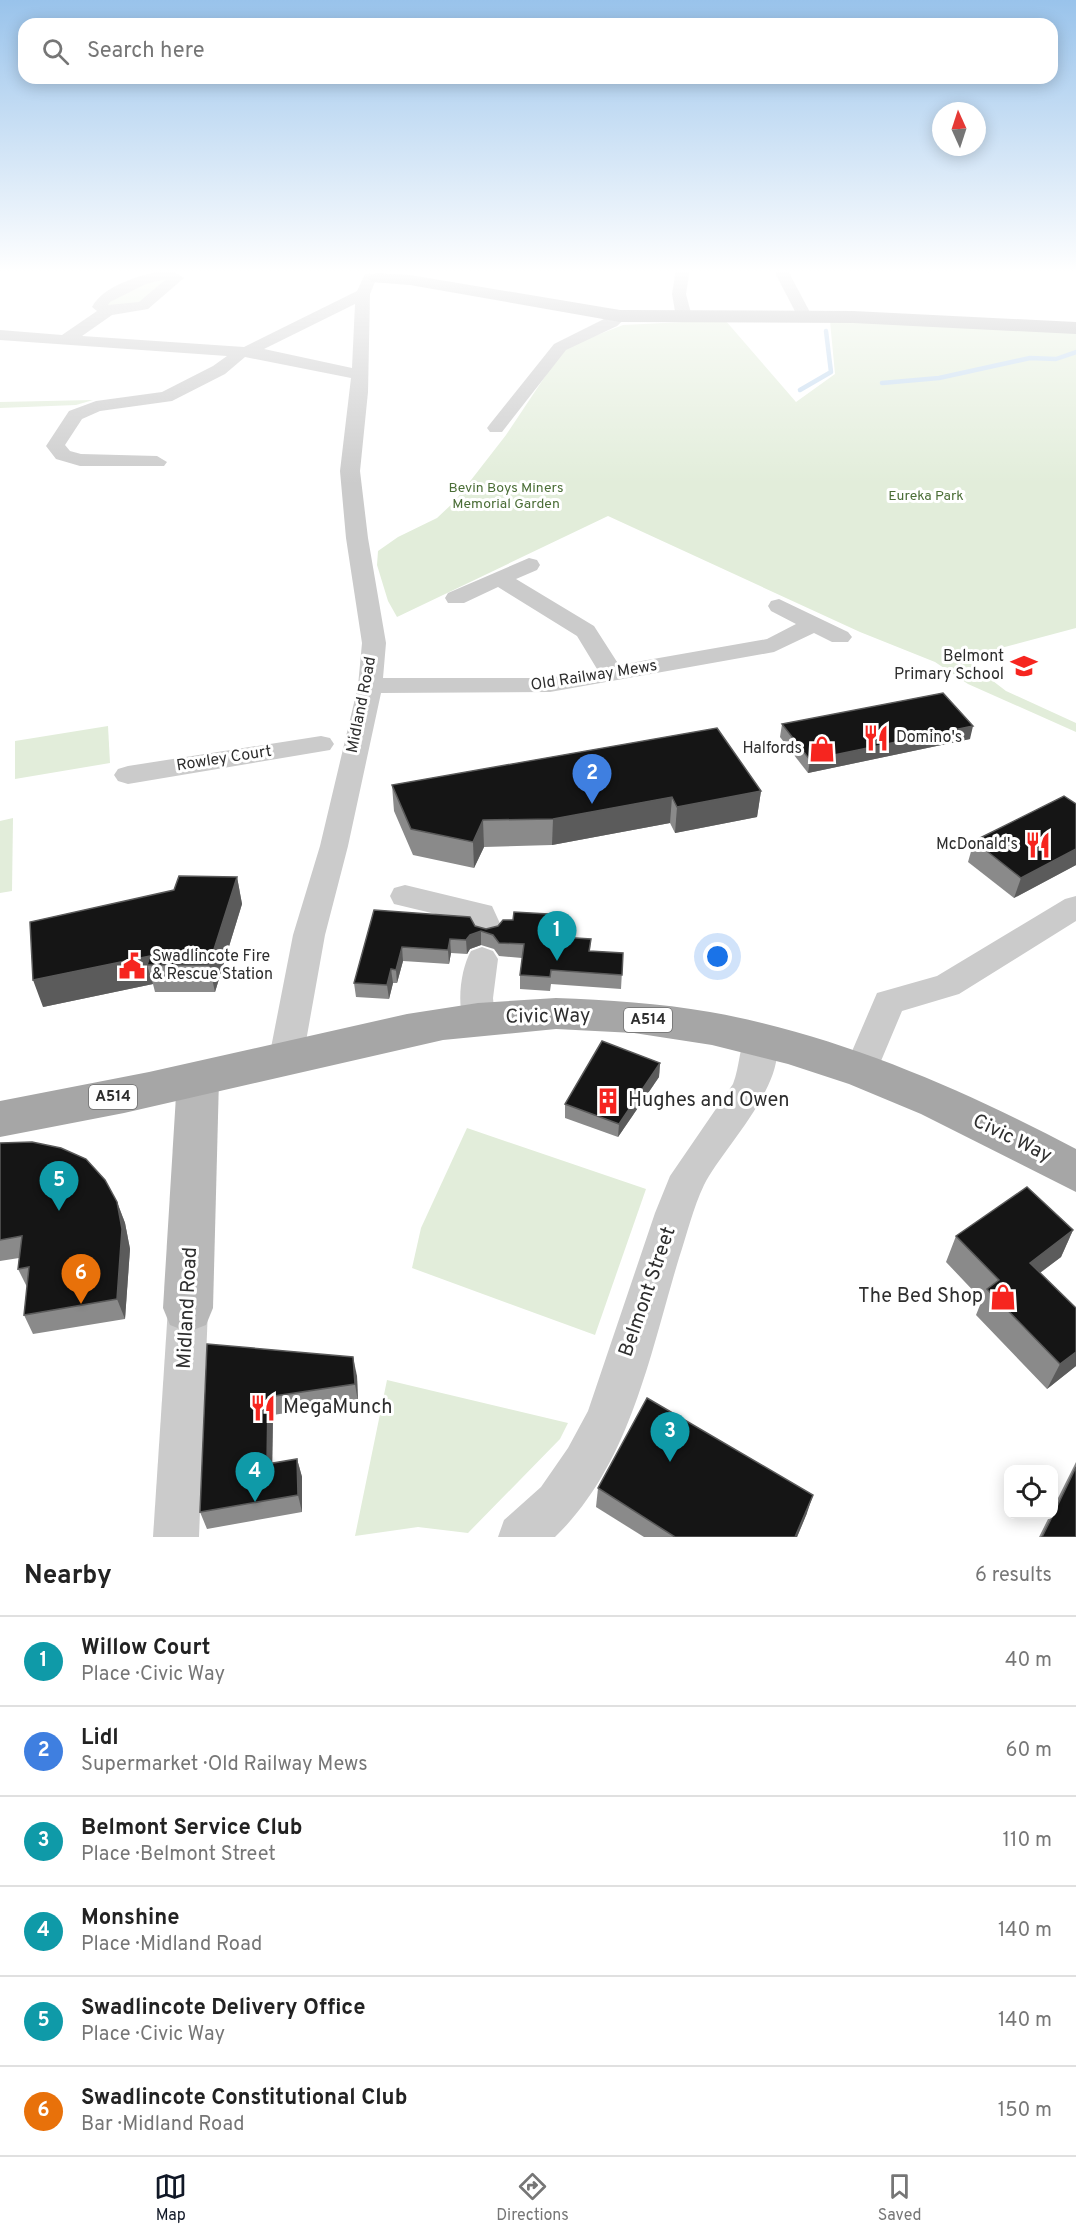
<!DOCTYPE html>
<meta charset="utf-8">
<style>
body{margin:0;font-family:Overpass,sans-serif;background:#f2f2f2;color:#222}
.controls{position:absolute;right:18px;bottom:18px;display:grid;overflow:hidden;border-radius:12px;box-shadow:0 3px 15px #0003}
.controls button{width:54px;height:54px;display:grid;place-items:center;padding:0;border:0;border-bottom:2px solid #e0e0e0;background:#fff;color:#222;font:30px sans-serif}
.compass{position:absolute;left:932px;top:102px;width:54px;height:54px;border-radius:50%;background:#fff;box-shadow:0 3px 15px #0003;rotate:357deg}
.you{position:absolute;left:718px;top:957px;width:21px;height:21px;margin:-15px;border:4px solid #fff;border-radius:50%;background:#1a73e8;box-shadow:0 0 0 9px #1a73e833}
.badge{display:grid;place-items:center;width:39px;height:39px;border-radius:50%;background:#111827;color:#fff;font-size:20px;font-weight:700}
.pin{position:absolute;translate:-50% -50px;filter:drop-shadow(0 2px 3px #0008)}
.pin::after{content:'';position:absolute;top:32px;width:21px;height:18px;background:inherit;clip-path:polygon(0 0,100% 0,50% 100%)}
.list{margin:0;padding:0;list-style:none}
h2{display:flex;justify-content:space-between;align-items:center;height:78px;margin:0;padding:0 24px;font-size:26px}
h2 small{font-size:20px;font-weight:400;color:#767676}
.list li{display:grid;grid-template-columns:39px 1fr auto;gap:18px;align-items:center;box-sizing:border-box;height:90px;padding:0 24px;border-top:2px solid #e0e0e0}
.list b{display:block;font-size:22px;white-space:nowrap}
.list p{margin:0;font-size:20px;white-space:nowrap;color:#767676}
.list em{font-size:20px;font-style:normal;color:#767676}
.icon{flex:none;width:33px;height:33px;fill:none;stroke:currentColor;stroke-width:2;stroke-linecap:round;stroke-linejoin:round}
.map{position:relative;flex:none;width:1076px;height:1537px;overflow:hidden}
.search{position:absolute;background:#fff;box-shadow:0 3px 15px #0003;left:18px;right:18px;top:18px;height:66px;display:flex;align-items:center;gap:15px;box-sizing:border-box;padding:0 21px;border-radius:18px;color:#767676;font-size:22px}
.sheet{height:618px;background:#fff}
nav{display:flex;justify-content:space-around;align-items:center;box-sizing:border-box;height:84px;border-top:2px solid #e0e0e0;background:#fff;font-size:16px;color:#767676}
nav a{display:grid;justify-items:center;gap:3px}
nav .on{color:#111827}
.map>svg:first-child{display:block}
.green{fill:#e2edda}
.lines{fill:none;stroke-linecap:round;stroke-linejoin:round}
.stream{stroke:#c4daef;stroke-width:4.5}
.street{fill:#cbcbcb;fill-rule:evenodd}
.secondary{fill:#b8b8b8;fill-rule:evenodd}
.primary{fill:#a6a6a6;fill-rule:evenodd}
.wall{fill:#8a8a8a}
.shaded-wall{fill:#5b5b5b}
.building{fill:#151515;stroke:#5b5b5b;stroke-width:1.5}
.labels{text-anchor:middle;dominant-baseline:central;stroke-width:6;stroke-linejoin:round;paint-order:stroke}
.far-park-label{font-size:14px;fill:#4b6e37;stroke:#fff}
.shield{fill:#fff;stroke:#6d6d6d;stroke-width:1.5}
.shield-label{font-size:15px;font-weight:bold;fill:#2e2e2e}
.poi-label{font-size:16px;fill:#2e2e2e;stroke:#fff;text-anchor:end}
.street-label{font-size:16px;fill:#2e2e2e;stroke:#fff}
.near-street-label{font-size:20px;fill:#2e2e2e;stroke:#fff}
.near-poi-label{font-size:20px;fill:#2e2e2e;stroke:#fff;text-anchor:start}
</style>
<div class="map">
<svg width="1076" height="1537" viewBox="0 0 1076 1537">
<rect width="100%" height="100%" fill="#fff"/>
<!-- green -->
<g class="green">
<polygon points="169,276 138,305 108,306 107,303 157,278"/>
<polygon points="725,320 796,402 835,374 830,321 1076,332 1076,628 963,658 1006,691 1076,723 1076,732 968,684 935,662 860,632 608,516 397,617 388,601 377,565 378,551 398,537 437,518 454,502 506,435 564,348 623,325"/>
<polygon points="93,400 76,405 0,408 0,402"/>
<polygon points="108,726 110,763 15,779 15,741"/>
<polygon points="13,818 12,891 0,893 0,821"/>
<polygon points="467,1128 646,1189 595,1335 412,1268 421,1228"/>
<polygon points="387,1380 568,1423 560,1439 468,1533 418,1527 355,1536"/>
</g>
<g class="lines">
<!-- stream -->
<g class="stream">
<polyline points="882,383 939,378 1030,358 1056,359 1076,352"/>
<polyline points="800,390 831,372 826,331"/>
</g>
<!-- street -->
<g class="street">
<polygon points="676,269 690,269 686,294 692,317 684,322 676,317 672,294"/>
<polygon points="773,269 787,269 812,316 809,319 799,319"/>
<polygon points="921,269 937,269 928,273"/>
<path d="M160,271L174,272L184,278L148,309L112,315L82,336L244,347L357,291L365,274L370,273L377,277L370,294L368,392L360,471L368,538L386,643L383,678H550L597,669L577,636L498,587L464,603H448L445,598L448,593L529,558L537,560L540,565L537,570L516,579L594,626L619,665L767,639L796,624L771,611L768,606L771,601L779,599L848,632L852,637L848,642H832L814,633L774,652L550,692L381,693L348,846L325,935L303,1058L298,1068L286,1072L274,1068L269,1058L293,935L320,846L358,686L362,643L346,538L340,471L351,378L245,357L225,374L172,401L100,411L82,419L65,445L70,451L81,454L157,456L167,462L164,466H80L56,459L46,446L69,411L96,401L162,392L213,366L227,356L0,340V330L62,335L97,311L92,307C103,286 138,276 160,271ZM166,279L139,302L108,305L110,302L146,284ZM355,304L352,368L264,349Z"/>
<polygon points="620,311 628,316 617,326 566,350 502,432 490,432 487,428 490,424 554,344"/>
<polygon points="321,736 330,738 334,744 330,750 128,784 118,781 114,775 118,769 128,766"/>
<polygon points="405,885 492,906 503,930 498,938 487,941 476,938 469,922 394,904 390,896 394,888"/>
<polygon points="1076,896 1076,921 959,994 902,1011 873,1080 861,1084 849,1080 844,1070 877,993 937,976 1065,899"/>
<path d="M482,947L493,951L498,959L493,998L495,1019L490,1028L478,1032L466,1028C456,1008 460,970 471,951Z"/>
<path d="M760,1025L772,1029C797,1076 724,1145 704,1185C693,1208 687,1234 679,1258C650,1354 630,1465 555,1537H498L504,1520L541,1487L568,1448L588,1411L655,1213L670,1176L733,1084C740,1066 739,1046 748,1029Z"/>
<polygon points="188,1289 202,1294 208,1308 199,1537 153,1537 168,1308 174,1294"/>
</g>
<!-- secondary -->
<g class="secondary">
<polygon points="377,273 410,275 620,310 853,311 1076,322 1076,334 853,323 620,322 410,285 371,282 368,278 371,274"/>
<polygon points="198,1062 213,1067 219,1079 213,1308 206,1325 188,1332 170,1325 163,1308 177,1079 183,1067"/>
</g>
<!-- primary -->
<path class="primary" d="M556,998C608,1000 659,1003 710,1012C839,1035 962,1089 1076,1149V1192L921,1114L849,1084L788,1064L712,1045L634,1033L556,1029L443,1040L124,1113L0,1137V1101L149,1072L407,1014L478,1003Z"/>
</g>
<!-- wall -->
<g class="wall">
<polygon points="782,724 970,739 808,773 780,737"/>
<polygon points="392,785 761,791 757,817 675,833 670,823 552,845 484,847 474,868 413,855 394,811"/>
<polygon points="1076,804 1076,865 1014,898 968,862 974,841"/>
<polygon points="237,877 242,904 215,992 155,992 153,984 43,1007"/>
<polygon points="374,910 475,926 486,929 548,924 561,925 561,937 591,939 590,951 623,953 621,989 551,984 550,991 520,989 520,975 522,958 499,956 494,949 481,945 470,949 467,954 451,953 449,964 403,961 397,983 393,983 389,999 356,997 354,983"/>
<polygon points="660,1063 659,1077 618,1137 565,1118 565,1104"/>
<polygon points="0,1143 117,1202 125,1223 130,1249 125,1319 33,1334 24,1315 27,1287 18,1269 19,1258 0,1261"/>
<polygon points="1073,1230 1061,1257 1040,1273 1076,1366 1047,1389 976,1315 982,1300 946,1262 956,1236"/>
<polygon points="207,1344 357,1376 358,1402 273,1415 272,1463 297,1459 302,1477 302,1512 207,1529 200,1512"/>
<polygon points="1076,1462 1076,1537 1039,1537 1050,1515 1053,1515 1053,1508"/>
<polygon points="598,1488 807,1513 797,1537 644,1537 596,1507"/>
</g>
<!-- shaded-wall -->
<g class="shaded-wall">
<polygon points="973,726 970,739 808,773 810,760"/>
<polygon points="761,791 757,817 675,833 677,807"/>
<polygon points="672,797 670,823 552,845 553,819"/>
<polygon points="483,820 484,847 474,868 473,842"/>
<polygon points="1076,849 1076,865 1014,898 1021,878"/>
<polygon points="237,877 242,904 215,992 209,965"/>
<polygon points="481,931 481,945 470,949 467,954 466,940 470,935"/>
<polygon points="450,939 451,953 449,964 448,950"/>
<polygon points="402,947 403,961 397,983 396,970"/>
<polygon points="150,956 147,965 153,984 43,1007 33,980"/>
<polygon points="391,969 393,983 389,999 387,985"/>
<polygon points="660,1063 659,1077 618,1137 619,1124"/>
<polygon points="117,1202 125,1223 130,1249 125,1319 117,1299"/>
<polygon points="1073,1230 1061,1257 1018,1289 1030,1263"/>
<polygon points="1076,1352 1076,1366 1047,1389 1060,1364"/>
<polygon points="353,1357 357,1376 358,1402 355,1384"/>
<polygon points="268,1397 273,1415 272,1482 267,1464"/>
<polygon points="297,1459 302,1477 302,1512 298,1495"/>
<polygon points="813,1495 807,1513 797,1537 795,1537"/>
</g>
<!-- building -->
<g class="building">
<polygon points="943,693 973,726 810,760 782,724"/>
<polygon points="717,728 761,791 677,807 672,797 553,819 483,820 473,842 411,829 392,785"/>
<polygon points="1064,796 1076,804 1076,849 1021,878 974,841"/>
<polygon points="179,876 237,877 209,965 147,965 150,956 33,980 30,922 174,890"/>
<polygon points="374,910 470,917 475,926 486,929 498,926 503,920 513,920 514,912 548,914 547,924 561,925 559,937 591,939 589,951 623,953 622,975 551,970 550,977 520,975 524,944 499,943 493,935 481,931 470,935 466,940 450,939 448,950 402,947 396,970 391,969 387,985 354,983"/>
<polygon points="602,1041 660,1063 619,1124 565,1104"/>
<polygon points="32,1142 61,1148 86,1159 105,1180 117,1202 122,1229 117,1299 24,1315 29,1267 18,1269 22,1236 0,1240 0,1143"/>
<polygon points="1027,1187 1073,1230 1030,1263 1076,1308 1076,1352 1060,1364 987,1289 999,1280 956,1236"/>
<polygon points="207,1344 353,1357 355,1384 268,1397 267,1464 297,1459 298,1495 200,1512"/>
<polygon points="647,1398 813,1495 795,1537 675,1537 598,1488"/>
<polygon points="1076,1467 1076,1537 1042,1537 1053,1515"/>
</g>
<!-- sky -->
<linearGradient id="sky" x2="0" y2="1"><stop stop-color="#99c3eb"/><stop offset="0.56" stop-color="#fff"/><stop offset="1" stop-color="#fff" stop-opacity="0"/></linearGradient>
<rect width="1076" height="484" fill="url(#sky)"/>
<!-- icons -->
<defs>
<g id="school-bare" transform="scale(2.07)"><path d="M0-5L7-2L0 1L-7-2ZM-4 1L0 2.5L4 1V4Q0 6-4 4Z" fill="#f6251f" stroke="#fff" stroke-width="2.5" paint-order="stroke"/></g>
<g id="restaurant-bare" transform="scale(2.07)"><path d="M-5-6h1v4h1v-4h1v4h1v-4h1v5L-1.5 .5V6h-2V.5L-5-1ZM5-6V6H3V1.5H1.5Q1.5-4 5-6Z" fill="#f6251f" stroke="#fff" stroke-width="2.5" paint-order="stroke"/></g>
<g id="shop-bare" transform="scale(2.07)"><path d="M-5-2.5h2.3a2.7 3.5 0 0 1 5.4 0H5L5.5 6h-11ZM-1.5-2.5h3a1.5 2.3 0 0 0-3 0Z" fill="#f6251f" stroke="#fff" stroke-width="2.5" paint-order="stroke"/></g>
<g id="civic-bare" transform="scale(2.07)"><path d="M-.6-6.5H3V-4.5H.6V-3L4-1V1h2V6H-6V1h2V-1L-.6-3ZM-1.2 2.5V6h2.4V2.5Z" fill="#f6251f" stroke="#fff" stroke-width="2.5" paint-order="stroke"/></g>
<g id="building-bare" transform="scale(2.07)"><path d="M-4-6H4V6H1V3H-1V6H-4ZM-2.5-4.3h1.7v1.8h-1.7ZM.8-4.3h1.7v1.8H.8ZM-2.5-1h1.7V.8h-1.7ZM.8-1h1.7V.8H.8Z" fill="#f6251f" stroke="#fff" stroke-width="2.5" paint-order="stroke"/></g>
</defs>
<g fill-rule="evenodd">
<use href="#school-bare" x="1024" y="666"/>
<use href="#restaurant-bare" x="876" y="738"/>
<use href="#shop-bare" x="822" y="749"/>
<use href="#restaurant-bare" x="1038" y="845"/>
<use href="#civic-bare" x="132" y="966"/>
<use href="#building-bare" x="608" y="1101"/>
<use href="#shop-bare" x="1003" y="1297"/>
<use href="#restaurant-bare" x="263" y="1408"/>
</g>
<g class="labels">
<!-- far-park labels -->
<g class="far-park-label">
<text x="506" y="488">Bevin Boys Miners<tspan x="506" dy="16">Memorial Garden</tspan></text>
<text x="926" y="496">Eureka Park</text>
</g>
<!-- shield labels -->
<g class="shield">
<rect x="624" y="1008" width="48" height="24" rx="4.5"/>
<rect x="89" y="1085" width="48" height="24" rx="4.5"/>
</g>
<g class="shield-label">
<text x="648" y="1020">A514</text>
<text x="113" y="1097">A514</text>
</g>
<!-- poi labels -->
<g class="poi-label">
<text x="1004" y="657">Belmont<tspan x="1004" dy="18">Primary School</tspan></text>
<text x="896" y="738" text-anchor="start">Domino's</text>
<text x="802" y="749">Halfords</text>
<text x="1018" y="845">McDonald's</text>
<text x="152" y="957" text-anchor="start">Swadlincote Fire<tspan x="152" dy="18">&amp; Rescue Station</tspan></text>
</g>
<!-- street labels -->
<g class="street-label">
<text transform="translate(594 676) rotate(-9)">Old Railway Mews</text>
<text transform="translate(362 705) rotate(-79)">Midland Road</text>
<text transform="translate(224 759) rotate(-9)">Rowley Court</text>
</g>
<!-- near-street labels -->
<g class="near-street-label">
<text transform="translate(548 1017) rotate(-1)">Civic Way</text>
<text transform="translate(1012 1139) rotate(26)">Civic Way</text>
<text transform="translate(648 1292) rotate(-71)">Belmont Street</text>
<text transform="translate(188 1308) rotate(-87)">Midland Road</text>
</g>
<!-- near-poi labels -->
<g class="near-poi-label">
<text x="628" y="1101">Hughes and Owen</text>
<text x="983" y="1297" text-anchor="end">The Bed Shop</text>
<text x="283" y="1408">MegaMunch</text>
</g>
</g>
</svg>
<div class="controls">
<button><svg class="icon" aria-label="locate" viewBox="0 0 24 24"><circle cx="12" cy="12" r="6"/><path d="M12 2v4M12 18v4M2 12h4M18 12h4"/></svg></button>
</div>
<svg class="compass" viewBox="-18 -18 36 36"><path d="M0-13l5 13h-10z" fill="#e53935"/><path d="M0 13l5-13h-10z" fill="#767676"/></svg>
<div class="you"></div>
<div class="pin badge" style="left:557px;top:961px;background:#0f9aa8">1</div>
<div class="pin badge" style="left:592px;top:804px;background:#3f7fe0">2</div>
<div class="pin badge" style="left:670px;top:1462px;background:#0f9aa8">3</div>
<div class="pin badge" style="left:255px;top:1502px;background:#0f9aa8">4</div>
<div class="pin badge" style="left:59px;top:1211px;background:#0f9aa8">5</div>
<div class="pin badge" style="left:81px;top:1304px;background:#e8710a">6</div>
<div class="search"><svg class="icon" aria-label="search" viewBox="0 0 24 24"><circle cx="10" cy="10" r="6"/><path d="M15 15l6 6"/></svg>Search here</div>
</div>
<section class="sheet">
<h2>Nearby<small>6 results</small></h2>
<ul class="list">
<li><span class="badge" style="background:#0f9aa8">1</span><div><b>Willow Court</b><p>Place · Civic Way</p></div><em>40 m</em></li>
<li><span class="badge" style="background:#3f7fe0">2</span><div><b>Lidl</b><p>Supermarket · Old Railway Mews</p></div><em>60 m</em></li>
<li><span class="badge" style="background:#0f9aa8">3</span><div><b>Belmont Service Club</b><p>Place · Belmont Street</p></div><em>110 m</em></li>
<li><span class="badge" style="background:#0f9aa8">4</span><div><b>Monshine</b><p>Place · Midland Road</p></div><em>140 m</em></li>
<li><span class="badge" style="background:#0f9aa8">5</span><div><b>Swadlincote Delivery Office</b><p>Place · Civic Way</p></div><em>140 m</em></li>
<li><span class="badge" style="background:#e8710a">6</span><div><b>Swadlincote Constitutional Club</b><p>Bar · Midland Road</p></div><em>150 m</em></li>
</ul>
</section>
<nav>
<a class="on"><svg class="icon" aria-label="map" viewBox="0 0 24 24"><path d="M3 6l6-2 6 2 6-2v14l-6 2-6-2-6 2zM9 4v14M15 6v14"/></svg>Map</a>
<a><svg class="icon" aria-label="directions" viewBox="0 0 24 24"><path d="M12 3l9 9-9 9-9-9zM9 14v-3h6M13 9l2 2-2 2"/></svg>Directions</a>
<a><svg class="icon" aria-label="saved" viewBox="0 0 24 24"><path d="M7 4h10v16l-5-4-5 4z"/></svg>Saved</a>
</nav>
